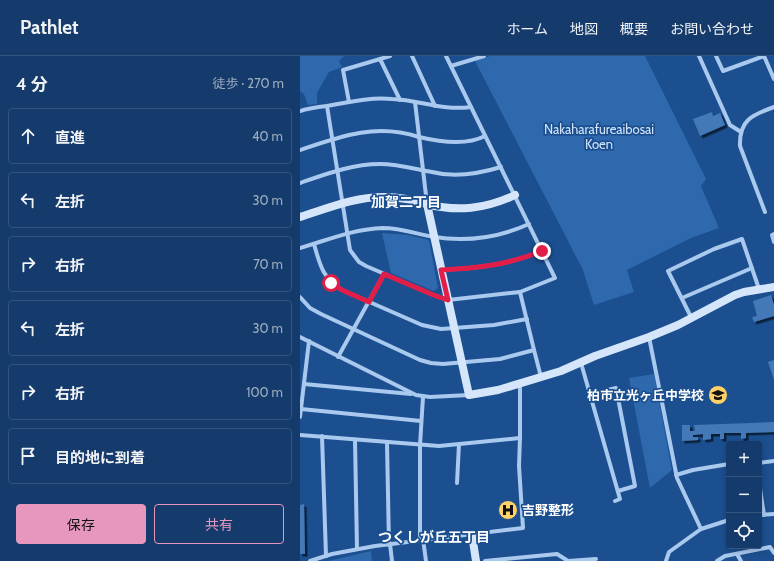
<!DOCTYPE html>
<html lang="ja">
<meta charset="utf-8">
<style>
body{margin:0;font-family:Cabin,"Noto Sans JP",sans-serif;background:#1d4271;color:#f1f3f6}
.controls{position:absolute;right:12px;bottom:12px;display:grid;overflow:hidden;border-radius:4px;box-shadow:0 2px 6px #0003}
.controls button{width:36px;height:36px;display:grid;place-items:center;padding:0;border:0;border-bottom:1px solid #33557e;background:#143b6b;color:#f1f3f6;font:20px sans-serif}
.stop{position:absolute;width:12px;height:12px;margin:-9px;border:3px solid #e11d48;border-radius:50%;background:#fff}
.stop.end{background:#e11d48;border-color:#fff;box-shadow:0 1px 4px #0008}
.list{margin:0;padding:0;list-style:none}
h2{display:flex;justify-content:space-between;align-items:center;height:52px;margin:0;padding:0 16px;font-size:17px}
h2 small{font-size:13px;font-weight:400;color:#9dadc1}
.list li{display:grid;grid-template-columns:26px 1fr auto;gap:12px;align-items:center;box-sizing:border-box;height:56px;margin:0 8px 8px;padding:0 8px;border:1px solid #33557e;border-radius:4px}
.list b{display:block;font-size:15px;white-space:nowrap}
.list em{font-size:13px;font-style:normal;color:#9dadc1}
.actions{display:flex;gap:8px;padding:12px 16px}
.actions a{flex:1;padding:9px 0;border:1px solid #e797bd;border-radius:4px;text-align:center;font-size:14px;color:#e797bd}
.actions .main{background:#e797bd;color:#111}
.icon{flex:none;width:22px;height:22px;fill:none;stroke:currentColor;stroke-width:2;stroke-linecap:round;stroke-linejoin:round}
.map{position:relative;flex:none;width:474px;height:505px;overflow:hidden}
header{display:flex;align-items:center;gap:24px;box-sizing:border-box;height:56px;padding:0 20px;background:#143b6b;border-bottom:1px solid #33557e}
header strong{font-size:19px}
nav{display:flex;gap:22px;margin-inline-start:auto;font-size:14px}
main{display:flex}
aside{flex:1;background:#143b6b}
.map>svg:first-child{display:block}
.green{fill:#2e69ad}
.building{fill:#4478b7;filter:url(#shadow)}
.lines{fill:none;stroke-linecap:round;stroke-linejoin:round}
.street{stroke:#a9c9ee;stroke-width:4}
.secondary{stroke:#d6e6fa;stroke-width:8}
.route{stroke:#e11d48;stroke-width:5}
.labels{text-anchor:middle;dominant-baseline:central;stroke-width:3.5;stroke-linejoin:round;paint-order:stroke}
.park-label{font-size:13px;fill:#cfe3fa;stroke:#1b4f8f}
.poi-label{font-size:13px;font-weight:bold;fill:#fff;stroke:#1b4f8f;text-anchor:end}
.neighbourhood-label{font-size:14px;font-weight:bold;fill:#fff;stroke:#1b4f8f}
</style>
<header>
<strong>Pathlet</strong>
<nav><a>ホーム</a><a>地図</a><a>概要</a><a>お問い合わせ</a></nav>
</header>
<main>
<aside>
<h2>4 分<small>徒歩 · 270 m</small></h2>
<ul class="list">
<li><svg class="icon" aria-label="ahead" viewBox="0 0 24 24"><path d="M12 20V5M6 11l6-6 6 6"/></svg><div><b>直進</b></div><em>40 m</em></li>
<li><svg class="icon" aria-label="left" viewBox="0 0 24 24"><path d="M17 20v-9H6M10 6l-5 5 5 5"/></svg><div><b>左折</b></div><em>30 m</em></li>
<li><svg class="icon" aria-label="right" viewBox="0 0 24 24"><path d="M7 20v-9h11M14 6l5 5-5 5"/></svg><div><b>右折</b></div><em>70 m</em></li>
<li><svg class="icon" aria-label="left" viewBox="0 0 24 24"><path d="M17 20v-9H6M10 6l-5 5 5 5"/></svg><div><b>左折</b></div><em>30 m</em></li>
<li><svg class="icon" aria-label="right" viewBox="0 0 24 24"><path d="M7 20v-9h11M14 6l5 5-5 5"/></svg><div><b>右折</b></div><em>100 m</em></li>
<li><svg class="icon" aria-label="arrive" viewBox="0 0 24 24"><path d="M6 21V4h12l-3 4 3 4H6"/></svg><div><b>目的地に到着</b></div></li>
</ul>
<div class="actions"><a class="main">保存</a><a>共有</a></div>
</aside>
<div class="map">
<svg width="474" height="505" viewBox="0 0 474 505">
<defs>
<filter id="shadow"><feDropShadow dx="2.5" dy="2.5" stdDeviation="0" flood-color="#0009"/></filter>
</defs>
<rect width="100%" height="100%" fill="#1b4f8f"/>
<!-- green -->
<g class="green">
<polygon points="0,0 44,0 39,5 42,11 29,16 17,37 17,48 8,49 4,38 0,35"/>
<polygon points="190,0 345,0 406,123 401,130 419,172 391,182 327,214 334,236 294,249 283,214 175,5"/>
<polygon points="82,177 108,179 129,184 138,232 134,235 91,217"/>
<polygon points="354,318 372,414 350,432 329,322"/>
<polygon points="71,495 72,505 28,505"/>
</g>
<!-- building -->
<g class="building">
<polygon points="412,56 413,60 420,57 425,69 400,80 393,63"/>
<polygon points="471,239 474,249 474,260 454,266 452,261 457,260 453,245"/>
<polygon points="474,304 474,324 468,306"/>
<polygon points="474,366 474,376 446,377 446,382 441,383 441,377 424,377 424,383 420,383 420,378 411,378 411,383 403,384 403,378 393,379 393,381 398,381 398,384 382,385 382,369 390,369 390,375 395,375 394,369"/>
<polygon points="4,448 5,498 0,498 0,449"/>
</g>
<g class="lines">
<!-- street -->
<g class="street">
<polyline points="112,0 135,50"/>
<polyline points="399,0 430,69 441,76"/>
<polyline points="416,0 423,15 464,0"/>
<polyline points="464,0 474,23"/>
<polyline points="80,3 100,44"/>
<polyline points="151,10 184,0"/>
<polyline points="49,46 43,14 90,0"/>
<polyline points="115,46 127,148"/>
<polyline points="27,50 50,194 59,206 66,210 136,240 148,244 220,236 255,222 146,0"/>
<path d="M0,55C9,52 18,51 27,50C49,46 70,41 92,43C120,44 142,55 171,51"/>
<path d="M119,81C140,86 166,90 185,80"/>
<path d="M0,94C41,80 76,67 119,81"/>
<path d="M0,127C26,118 52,108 80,108C98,108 115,113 132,116C155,122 178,118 201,111"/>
<path d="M465,156L440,90C439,64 452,59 474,51"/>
<polyline points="474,178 472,179 474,186"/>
<path d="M14,188C20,209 22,221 42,234L122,269L141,273L194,269L227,263"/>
<path d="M0,192C28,184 53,173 83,172C100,172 117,178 134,181C167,186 198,182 229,168"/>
<path d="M141,214C179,212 207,209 242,195"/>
<polyline points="0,241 10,252 21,258 120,304 131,307 143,308 200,303 234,294 220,236"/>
<polyline points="382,242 452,212"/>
<polyline points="391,261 368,215 414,193 442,183 459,233"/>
<polyline points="0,281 116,339 130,341 169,339"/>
<polyline points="349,281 377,422 401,473"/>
<polyline points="234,294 241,321"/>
<polyline points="38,301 84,218"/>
<polyline points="281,307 320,443 315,445"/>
<polyline points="4,328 111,338"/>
<polyline points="291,338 316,332 317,337 335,430 318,435"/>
<polyline points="1,353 121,365"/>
<polyline points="0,361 9,285"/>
<polyline points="0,379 139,390 220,382"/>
<polyline points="22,380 26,500"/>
<polyline points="55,384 57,493"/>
<polyline points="87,387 89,489"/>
<polyline points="459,407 474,405"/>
<polyline points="376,419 393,414 429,408"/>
<polyline points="459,426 464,459"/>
<polyline points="157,427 159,388"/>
<polyline points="459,459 474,458"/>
<polyline points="123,483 126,505"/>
<polyline points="120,484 120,389 123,341"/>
<polyline points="90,488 92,505"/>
<polyline points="437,498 441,505"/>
<polyline points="10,505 32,498 75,490 223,472 219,410 220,382 220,328"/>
<polyline points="185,505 257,498 268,505 296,503"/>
<polyline points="366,505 369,496 401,473 429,464"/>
<polyline points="417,505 425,500 470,491 474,497"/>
</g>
<!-- secondary -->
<g class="secondary">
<polyline points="127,148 169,339 198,334 261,315 295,300 349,281 378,269 435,239 444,236 474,231"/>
<path d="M0,161C28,152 57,140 86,141C100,141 113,144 126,148C158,156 185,153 215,139"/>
<polyline points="172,479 176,505"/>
</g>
</g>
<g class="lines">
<!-- route -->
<path class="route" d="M31,227L42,234L69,246L84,218L136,240L148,244L141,214C179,212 207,209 242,195"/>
</g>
<!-- icons -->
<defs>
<g id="school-disc" transform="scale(1)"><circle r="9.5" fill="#ffd166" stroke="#1b4f8f"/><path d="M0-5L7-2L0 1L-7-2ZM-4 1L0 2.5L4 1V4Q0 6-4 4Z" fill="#111"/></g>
<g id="hospital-disc" transform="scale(1)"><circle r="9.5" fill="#ffd166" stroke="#1b4f8f"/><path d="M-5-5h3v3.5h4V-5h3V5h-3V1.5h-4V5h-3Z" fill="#111"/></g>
</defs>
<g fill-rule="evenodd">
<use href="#school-disc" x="418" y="339"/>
<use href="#hospital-disc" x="208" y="454"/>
</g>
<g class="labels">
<!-- park labels -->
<g class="park-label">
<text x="299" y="73">Nakaharafureaibosai<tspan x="299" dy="15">Koen</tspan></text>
</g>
<!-- poi labels -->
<g class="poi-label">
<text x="404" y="339">柏市立光ヶ丘中学校</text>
<text x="222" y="454" text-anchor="start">吉野整形</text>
</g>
<!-- neighbourhood labels -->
<g class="neighbourhood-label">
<text x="106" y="146">加賀二丁目</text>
<text x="134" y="481">つくしが丘五丁目</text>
</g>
</g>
</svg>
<div class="controls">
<button>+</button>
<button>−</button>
<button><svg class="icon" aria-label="locate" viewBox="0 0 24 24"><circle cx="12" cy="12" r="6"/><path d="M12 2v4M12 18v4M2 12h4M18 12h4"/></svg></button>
</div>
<div class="stop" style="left:31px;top:227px"></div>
<div class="stop end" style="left:242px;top:195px"></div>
</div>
</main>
